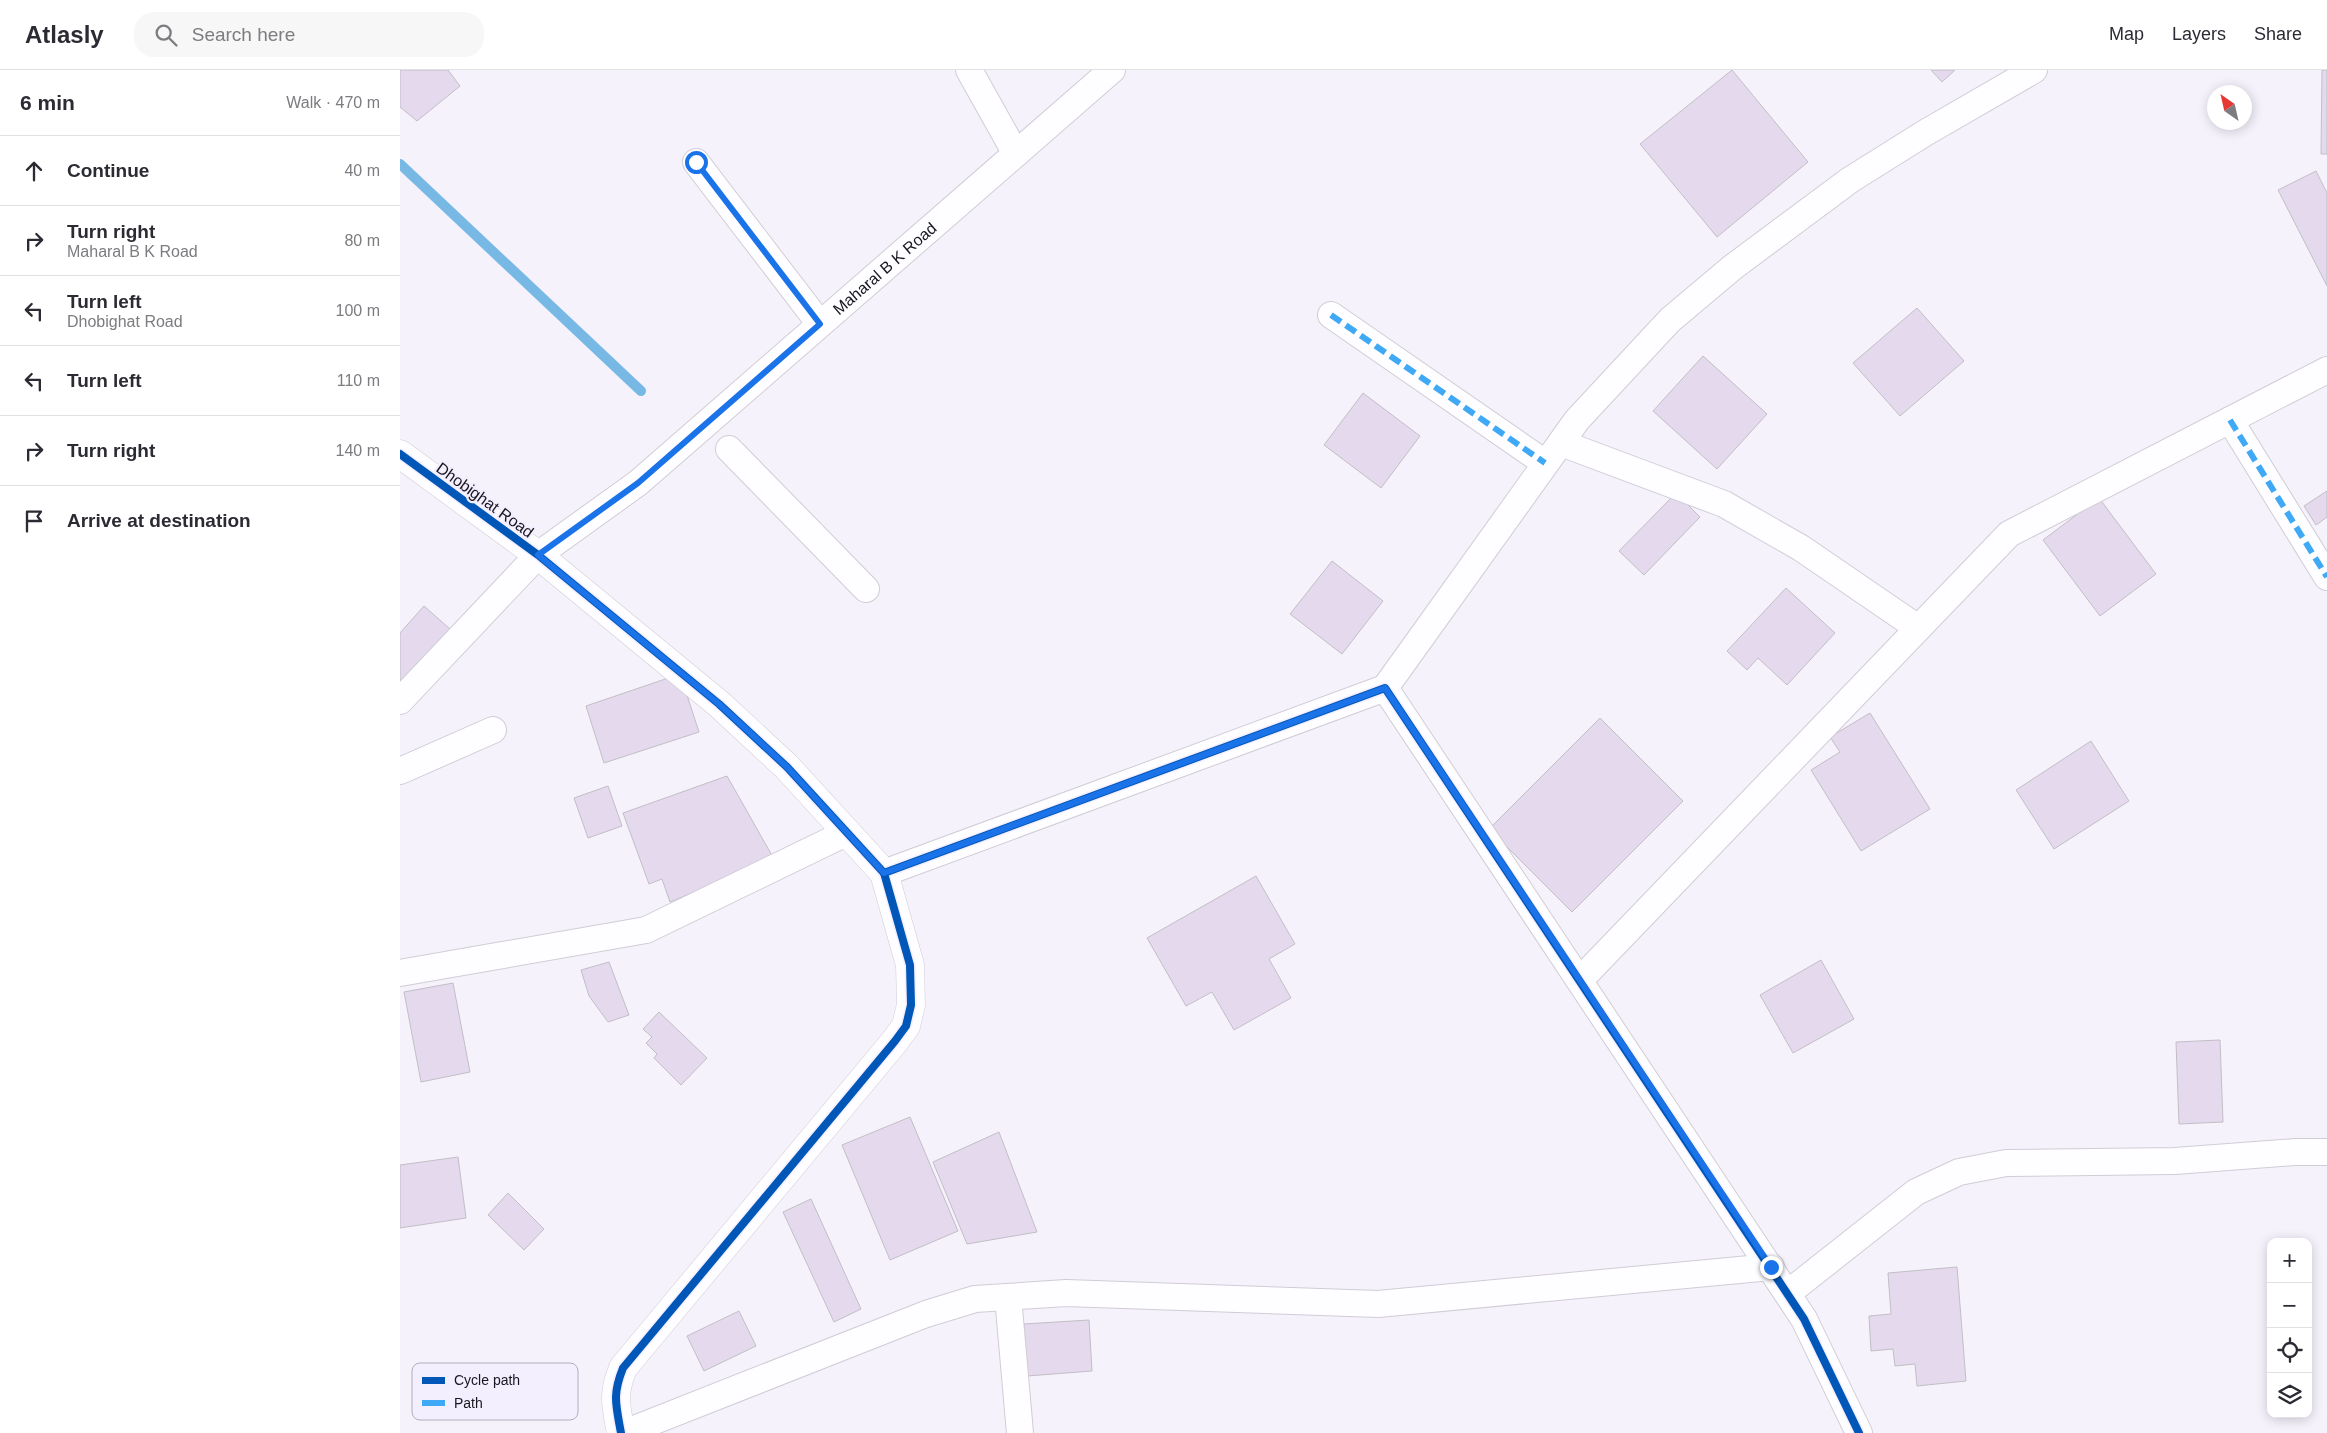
<!DOCTYPE html>
<meta charset="utf-8">
<style>
body{margin:0;font-family:Helvetica,sans-serif;background:#f7f7f7;color:#2b2b33}
.controls{position:absolute;right:15px;bottom:15px;display:grid;overflow:hidden;border-radius:10px;box-shadow:0 2px 12px #0003}
.controls button{width:45px;height:45px;display:grid;place-items:center;padding:0;border:0;border-bottom:1px solid #e1e1e2;background:#fff;color:#2b2b33;font:25px sans-serif}
.compass{position:absolute;left:1807px;top:15px;width:45px;height:45px;border-radius:50%;background:#fff;box-shadow:0 2px 12px #0003;rotate:326deg}
.stop{position:absolute;width:15px;height:15px;margin:-11px;border:4px solid #1a73e8;border-radius:50%;background:#fff}
.stop.end{background:#1a73e8;border-color:#fff;box-shadow:0 1px 5px #0008}
.list{margin:0;padding:0;list-style:none}
h2{display:flex;justify-content:space-between;align-items:center;height:65px;margin:0;padding:0 20px;font-size:21px}
h2 small{font-size:16px;font-weight:400;color:#7c7c81}
.list li{display:grid;grid-template-columns:32px 1fr auto;gap:15px;align-items:center;box-sizing:border-box;height:70px;padding:0 20px;border-top:1px solid #e1e1e2}
.list b{display:block;font-size:19px;white-space:nowrap}
.list p{margin:0;font-size:16px;white-space:nowrap;color:#7c7c81}
.list em{font-size:16px;font-style:normal;color:#7c7c81}
.icon{flex:none;width:28px;height:28px;fill:none;stroke:currentColor;stroke-width:2;stroke-linecap:round;stroke-linejoin:round}
.map{position:relative;flex:none;width:1927px;height:1363px;overflow:hidden}
header{display:flex;align-items:center;gap:30px;box-sizing:border-box;height:70px;padding:0 25px;background:#fff;border-bottom:1px solid #e1e1e2}
header strong{font-size:24px}
nav{display:flex;gap:28px;margin-inline-start:auto;font-size:18px}
.search{width:350px;height:45px;background:#f7f7f7;display:flex;align-items:center;gap:12px;box-sizing:border-box;padding:0 18px;border-radius:20px;color:#7c7c81;font-size:19px}
main{display:flex}
aside{flex:1;background:#fff}
.map>svg:first-child{display:block}
.lines{fill:none;stroke-linecap:round;stroke-linejoin:round}
.stream{stroke:#78b8e4;stroke-width:10}
.building{fill:#e5d9ed;stroke:#c2bec6}
.minor-casing{stroke:#d0cdd6;stroke-width:28}
.tertiary-casing{stroke:#d0cdd6;stroke-width:29}
.minor{stroke:#fefdff;stroke-width:26}
.tertiary{stroke:#fefdff;stroke-width:28}
.quiet{stroke:#3fa9f5;stroke-width:6;stroke-dasharray:12 6;stroke-linecap:butt}
.cycleway-casing{stroke:#f4efff;stroke-width:11}
.cycleway{stroke:#0057b8;stroke-width:8}
.route{stroke:#1a73e8;stroke-width:6}
.labels{text-anchor:middle;dominant-baseline:central;stroke-width:4.5;stroke-linejoin:round;paint-order:stroke}
.street-label{font-size:16px;fill:#19161f;stroke:#f4efff}
.key{fill:#f4efff;stroke:#b2aebc;stroke-width:1}
.key-label{font-size:14px;fill:#19161f}
</style>
<header>
<strong>Atlasly</strong>
<div class="search"><svg class="icon" aria-label="search" viewBox="0 0 24 24"><circle cx="10" cy="10" r="6"/><path d="M15 15l6 6"/></svg>Search here</div>
<nav><a>Map</a><a>Layers</a><a>Share</a></nav>
</header>
<main>
<aside>
<h2>6 min<small>Walk · 470 m</small></h2>
<ul class="list">
<li><svg class="icon" aria-label="ahead" viewBox="0 0 24 24"><path d="M12 20V5M6 11l6-6 6 6"/></svg><div><b>Continue</b></div><em>40 m</em></li>
<li><svg class="icon" aria-label="right" viewBox="0 0 24 24"><path d="M7 20v-9h11M14 6l5 5-5 5"/></svg><div><b>Turn right</b><p>Maharal B K Road</p></div><em>80 m</em></li>
<li><svg class="icon" aria-label="left" viewBox="0 0 24 24"><path d="M17 20v-9H6M10 6l-5 5 5 5"/></svg><div><b>Turn left</b><p>Dhobighat Road</p></div><em>100 m</em></li>
<li><svg class="icon" aria-label="left" viewBox="0 0 24 24"><path d="M17 20v-9H6M10 6l-5 5 5 5"/></svg><div><b>Turn left</b></div><em>110 m</em></li>
<li><svg class="icon" aria-label="right" viewBox="0 0 24 24"><path d="M7 20v-9h11M14 6l5 5-5 5"/></svg><div><b>Turn right</b></div><em>140 m</em></li>
<li><svg class="icon" aria-label="arrive" viewBox="0 0 24 24"><path d="M6 21V4h12l-3 4 3 4H6"/></svg><div><b>Arrive at destination</b></div></li>
</ul>
</aside>
<div class="map">
<svg width="1927" height="1363" viewBox="0 0 1927 1363">
<rect width="100%" height="100%" fill="#f5f2fc"/>
<g class="lines">
<!-- stream -->
<polyline class="stream" points="0,94 241,321"/>
</g>
<!-- building -->
<g class="building">
<polygon points="0,0 48,0 60,16 17,51 0,37"/>
<polygon points="1332,0 1408,92 1317,167 1240,74"/>
<polygon points="1531,0 1555,0 1542,12"/>
<polygon points="1922,0 1927,0 1927,84 1921,84"/>
<polygon points="1916,101 1927,123 1927,216 1878,120"/>
<polygon points="1517,238 1564,291 1500,346 1453,293"/>
<polygon points="1303,286 1367,344 1317,399 1253,341"/>
<polygon points="963,323 1020,366 981,418 924,375"/>
<polygon points="1927,421 1927,447 1916,455 1904,436"/>
<polygon points="1276,423 1300,447 1244,505 1219,481"/>
<polygon points="1699,428 1756,504 1700,546 1643,470"/>
<polygon points="932,491 983,531 942,584 890,544"/>
<polygon points="1386,518 1435,563 1387,615 1358,588 1347,600 1327,581"/>
<polygon points="24,536 50,559 0,615 0,563"/>
<polygon points="280,604 299,662 204,693 186,636"/>
<polygon points="1470,643 1530,739 1461,781 1411,700 1440,682 1430,667"/>
<polygon points="1200,648 1283,731 1172,842 1089,759"/>
<polygon points="1691,671 1729,731 1654,779 1616,720"/>
<polygon points="327,706 374,789 270,832 262,809 249,814 223,743"/>
<polygon points="208,716 222,756 188,768 174,728"/>
<polygon points="856,806 895,874 869,889 891,928 834,960 812,922 786,936 747,868"/>
<polygon points="1421,890 1454,949 1393,983 1360,925"/>
<polygon points="209,892 229,945 208,952 189,926 181,900"/>
<polygon points="53,913 70,1002 21,1012 4,922"/>
<polygon points="259,942 307,988 281,1015 254,988 257,984 246,973 252,967 243,959"/>
<polygon points="1820,970 1823,1052 1779,1054 1776,972"/>
<polygon points="510,1047 558,1161 490,1190 442,1075"/>
<polygon points="599,1062 637,1162 567,1174 533,1092"/>
<polygon points="58,1087 66,1148 0,1158 0,1095"/>
<polygon points="108,1123 144,1159 124,1180 88,1145"/>
<polygon points="411,1129 461,1239 434,1252 383,1142"/>
<polygon points="1557,1197 1566,1311 1517,1316 1515,1294 1495,1296 1493,1279 1471,1281 1469,1246 1491,1244 1488,1203"/>
<polygon points="339,1241 356,1276 304,1301 287,1266"/>
<polygon points="689,1250 692,1301 627,1306 624,1254"/>
</g>
<g class="lines">
<!-- minor casing -->
<g class="minor-casing">
<g id="minor">
<polyline points="569,0 616,84"/>
<polyline points="296,92 420,254"/>
<polyline points="931,245 1145,393"/>
<polyline points="1830,350 1927,507"/>
<polyline points="1161,373 1324,434 1401,478 1518,558"/>
<polyline points="329,379 466,519"/>
<polyline points="985,618 1177,350 1270,250 1333,197 1450,110 1525,63 1634,0"/>
<path id="s1" d="M0,631L138,485L238,413L712,0"/>
<polyline points="0,701 93,660"/>
<polyline points="484,803 985,618 1404,1249 1459,1363"/>
<polyline points="0,903 246,860 446,763"/>
<polyline points="1180,910 1609,464 1927,300"/>
<polyline points="1388,1223 1516,1122 1559,1102 1606,1093 1775,1091 1895,1082 1927,1082"/>
<polyline points="608,1227 620,1363"/>
<polyline points="224,1363 526,1244 575,1229 666,1223 978,1234 1371,1197"/>
</g>
</g>
<!-- tertiary casing -->
<g class="tertiary-casing">
<path id="tertiary" d="M0,384L138,485L319,634L387,697L484,803L510,895L511,935L506,956L495,971L223,1298C212,1325 216,1335 221,1363"/>
</g>
<!-- minor -->
<use href="#minor" class="minor"/>
<!-- tertiary -->
<use href="#tertiary" class="tertiary"/>
<!-- quiet -->
<g class="quiet">
<polyline points="931,245 1145,393"/>
<polyline points="1830,350 1927,507"/>
</g>
<!-- cycleway casing -->
<g class="cycleway-casing">
<g id="cycleway">
<path d="M0,384L138,485L319,634L387,697L484,803L510,895L511,935L506,956L495,971L223,1298C212,1325 216,1335 221,1363"/>
<polyline points="484,803 985,618 1404,1249 1459,1363"/>
</g>
</g>
<!-- cycleway -->
<use href="#cycleway" class="cycleway"/>
</g>
<g class="lines">
<!-- route -->
<polyline class="route" points="296,92 420,254 238,413 138,485 319,634 387,697 484,803 985,618 1371,1197"/>
</g>
<g class="labels">
<!-- street labels -->
<g class="street-label">
<text stroke="none"><textPath href="#s1" startOffset="651">Maharal B K Road</textPath></text>
<text transform="translate(85 430) rotate(36)">Dhobighat Road</text>
</g>
</g>
<!-- legend -->
<rect x="12" y="1293" width="166" height="57" rx="8" class="key"/>
<rect x="22" y="1307" width="23" height="7" fill="#0057b8"/>
<rect x="22" y="1330" width="23" height="6" fill="#3fa9f5"/>
<g class="key-label">
<text x="54" y="1315">Cycle path</text>
<text x="54" y="1338">Path</text>
</g>
</svg>
<div class="controls">
<button>+</button>
<button>−</button>
<button><svg class="icon" aria-label="locate" viewBox="0 0 24 24"><circle cx="12" cy="12" r="6"/><path d="M12 2v4M12 18v4M2 12h4M18 12h4"/></svg></button>
<button><svg class="icon" aria-label="layers" viewBox="0 0 24 24"><path d="M12 4l9 5-9 5-9-5zM3 14l9 5 9-5"/></svg></button>
</div>
<svg class="compass" viewBox="-18 -18 36 36"><path d="M0-13l5 13h-10z" fill="#e53935"/><path d="M0 13l5-13h-10z" fill="#7c7c81"/></svg>
<div class="stop" style="left:296px;top:92px"></div>
<div class="stop end" style="left:1371px;top:1197px"></div>
</div>
</main>
